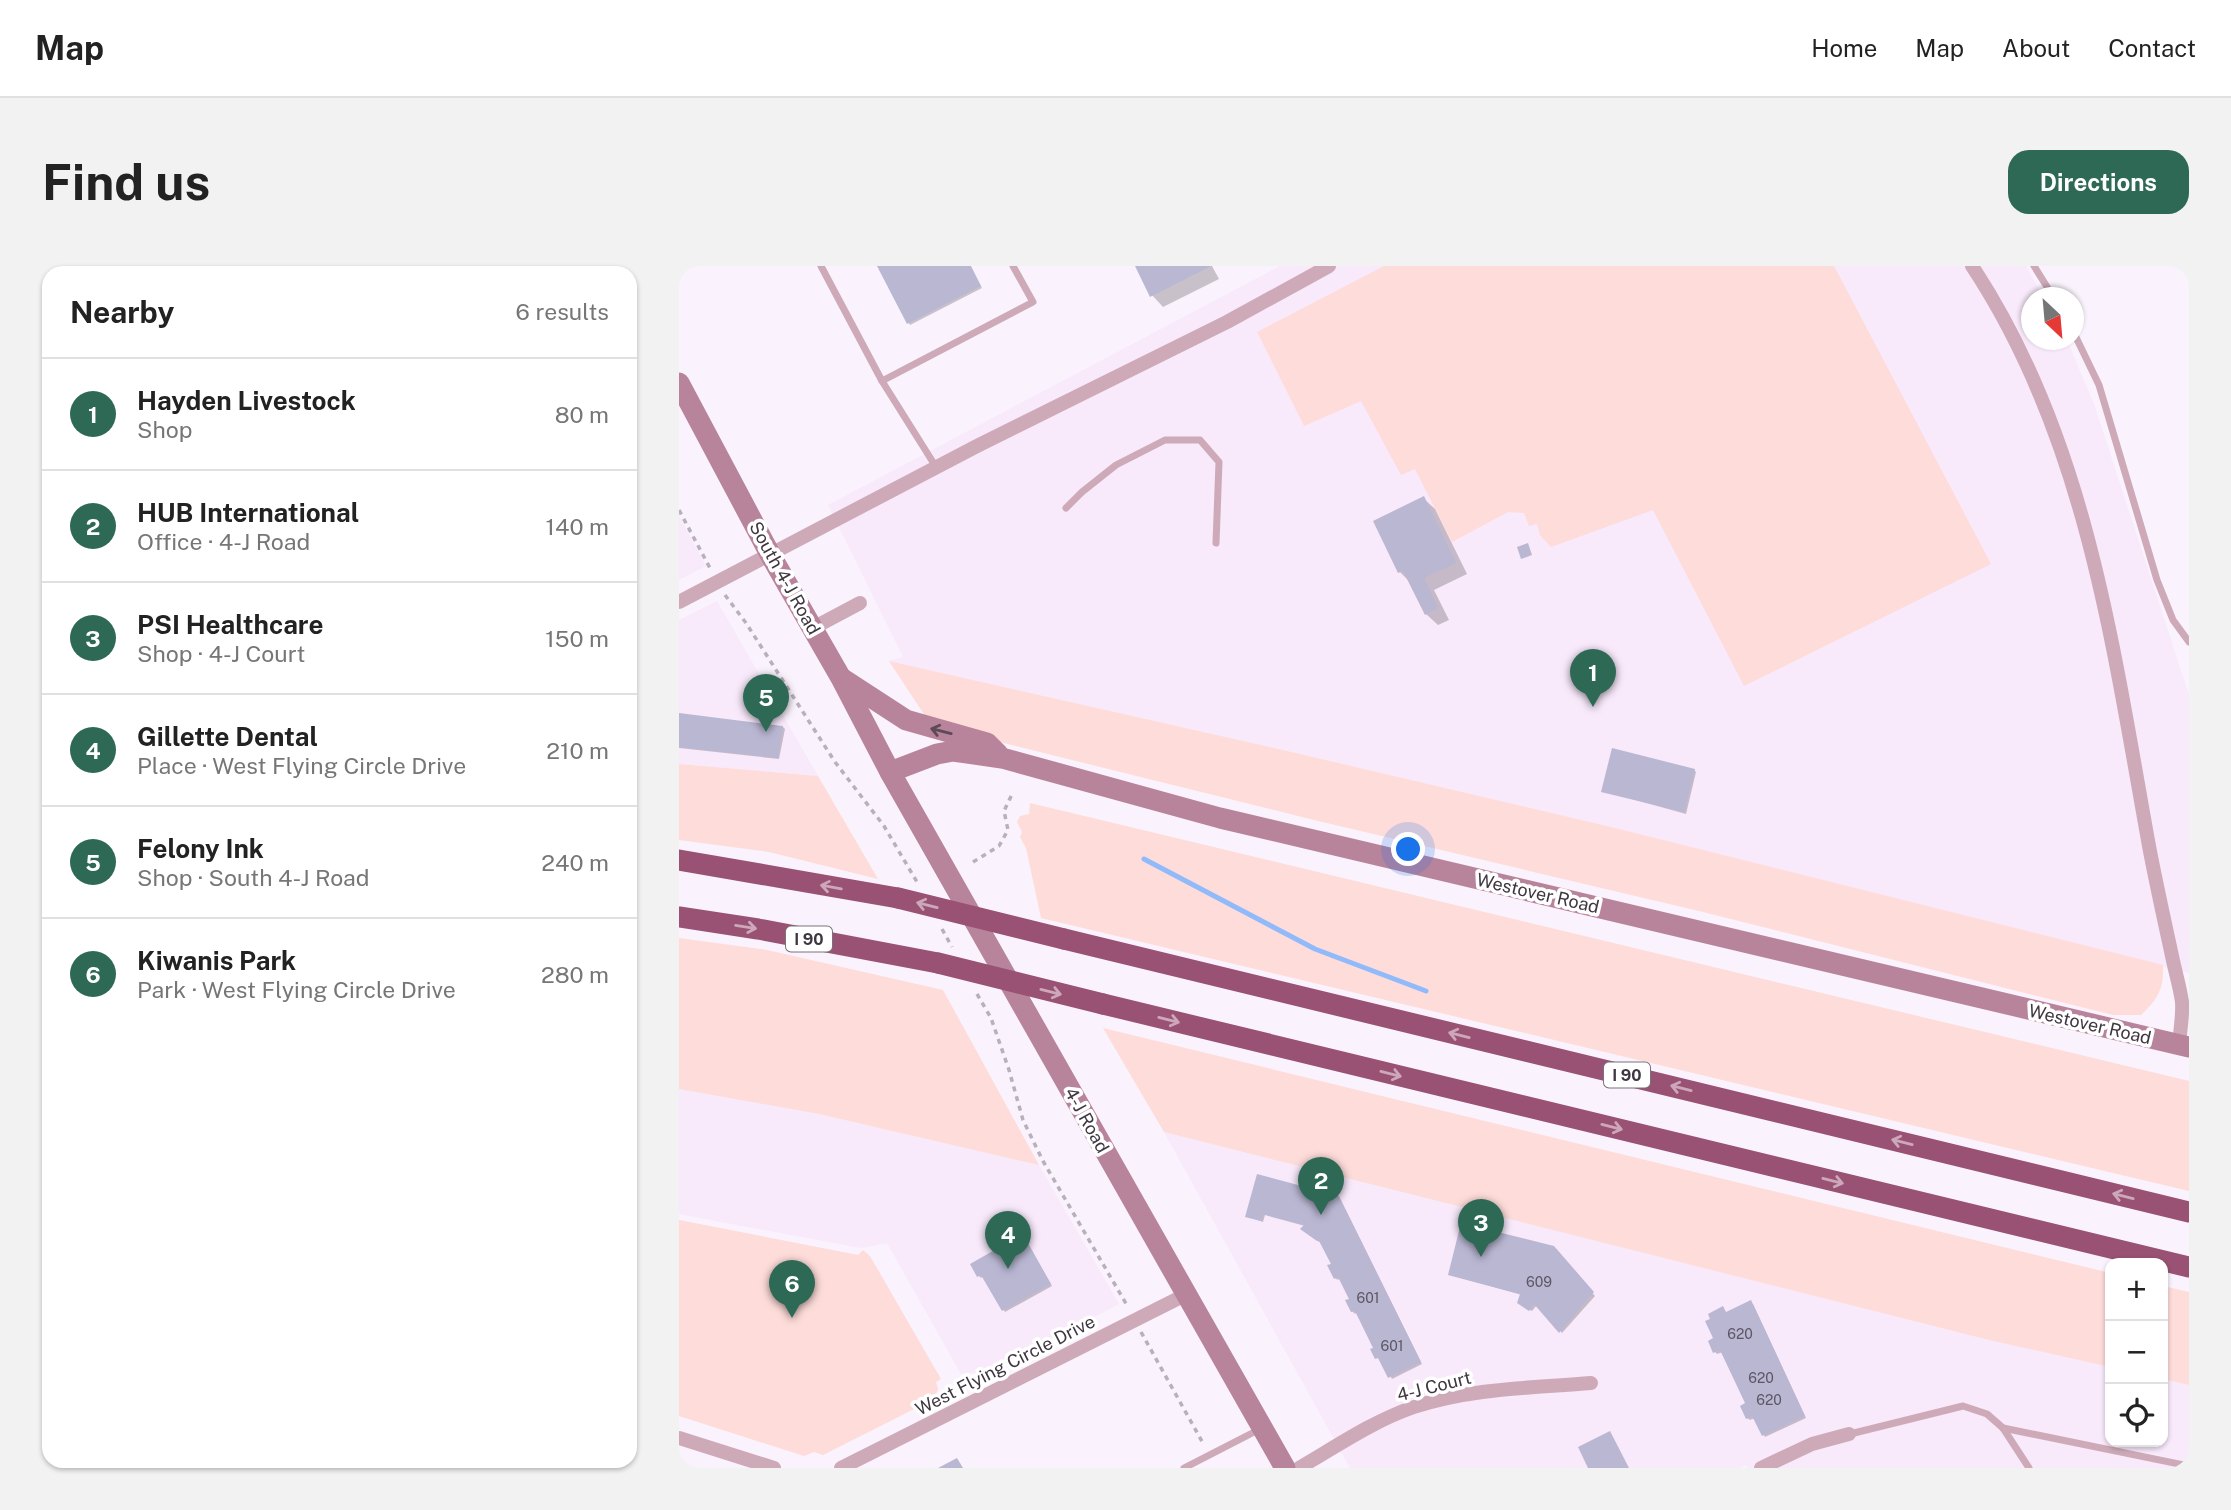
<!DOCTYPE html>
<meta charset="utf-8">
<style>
body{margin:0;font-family:"Public Sans",sans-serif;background:#f2f2f2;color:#222}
.controls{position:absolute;right:21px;bottom:21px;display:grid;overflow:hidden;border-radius:14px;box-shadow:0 2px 5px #0004}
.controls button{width:63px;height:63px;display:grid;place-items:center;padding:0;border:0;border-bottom:2px solid #e0e0e0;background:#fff;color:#222;font:35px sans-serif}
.compass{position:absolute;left:1342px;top:21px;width:63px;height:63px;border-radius:50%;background:#fff;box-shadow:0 2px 5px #0004;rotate:154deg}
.you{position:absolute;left:730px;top:584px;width:24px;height:24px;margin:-18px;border:5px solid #fff;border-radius:50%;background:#1a73e8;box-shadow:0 0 0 10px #1a73e833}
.badge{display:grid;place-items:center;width:46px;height:46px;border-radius:50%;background:#2d6954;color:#fff;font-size:23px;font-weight:700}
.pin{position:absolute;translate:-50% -58px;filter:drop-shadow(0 2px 4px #0008)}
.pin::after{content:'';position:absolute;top:37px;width:24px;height:21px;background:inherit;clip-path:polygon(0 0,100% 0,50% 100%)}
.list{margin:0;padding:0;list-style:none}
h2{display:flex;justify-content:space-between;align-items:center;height:91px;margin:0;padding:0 28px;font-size:30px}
h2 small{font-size:23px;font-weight:400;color:#767676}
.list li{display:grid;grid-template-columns:46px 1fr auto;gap:21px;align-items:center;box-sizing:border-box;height:112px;padding:0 28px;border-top:2px solid #e0e0e0}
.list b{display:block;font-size:26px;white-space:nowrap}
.list p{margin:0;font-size:23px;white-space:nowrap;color:#767676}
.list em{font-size:23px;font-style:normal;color:#767676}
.icon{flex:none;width:38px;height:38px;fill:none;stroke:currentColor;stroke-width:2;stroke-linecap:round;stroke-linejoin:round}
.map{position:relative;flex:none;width:1510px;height:1202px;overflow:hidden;border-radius:21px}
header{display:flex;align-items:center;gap:42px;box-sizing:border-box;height:98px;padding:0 35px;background:#fff;border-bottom:2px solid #e0e0e0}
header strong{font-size:33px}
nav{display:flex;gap:38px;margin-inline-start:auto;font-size:24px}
.intro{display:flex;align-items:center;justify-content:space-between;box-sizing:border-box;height:168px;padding:0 42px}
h1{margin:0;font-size:49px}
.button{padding:18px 32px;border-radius:21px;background:#2d6954;color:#fff;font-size:24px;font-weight:700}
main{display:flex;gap:42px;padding:0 42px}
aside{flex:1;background:#fff;border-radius:21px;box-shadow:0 2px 5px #0004}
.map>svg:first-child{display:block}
.built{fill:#f8e9fb}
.green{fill:#fedcda}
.shadow{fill:#0003}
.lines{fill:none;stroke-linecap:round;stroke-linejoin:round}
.stream{stroke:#91bafb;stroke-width:5}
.building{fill:#b9b7d2}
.path{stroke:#b8b0ba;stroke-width:3.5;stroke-dasharray:5 5;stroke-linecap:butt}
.lane{stroke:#ceaab9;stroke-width:7}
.street{stroke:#ceaab9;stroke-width:14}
.secondary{stroke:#b8849b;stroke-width:21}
.highway{stroke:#995174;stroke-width:21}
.highway-bridge{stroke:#995174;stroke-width:21}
.oneway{stroke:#5c4a57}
.oneway2{stroke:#cca8ba}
.labels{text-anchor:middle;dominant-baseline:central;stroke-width:7;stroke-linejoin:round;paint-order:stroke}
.number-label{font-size:14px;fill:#5d5664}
.shield{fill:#fff;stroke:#787279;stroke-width:2}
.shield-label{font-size:16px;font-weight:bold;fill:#3e3640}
.street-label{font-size:18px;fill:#3e3640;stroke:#fff}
</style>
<header>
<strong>Map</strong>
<nav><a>Home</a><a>Map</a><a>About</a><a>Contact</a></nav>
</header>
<div class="intro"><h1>Find us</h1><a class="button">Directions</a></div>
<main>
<aside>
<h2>Nearby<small>6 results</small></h2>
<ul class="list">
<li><span class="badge">1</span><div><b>Hayden Livestock</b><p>Shop</p></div><em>80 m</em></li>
<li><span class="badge">2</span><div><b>HUB International</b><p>Office · 4-J Road</p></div><em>140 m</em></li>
<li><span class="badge">3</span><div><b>PSI Healthcare</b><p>Shop · 4-J Court</p></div><em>150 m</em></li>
<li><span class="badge">4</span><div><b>Gillette Dental</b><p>Place · West Flying Circle Drive</p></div><em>210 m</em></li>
<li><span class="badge">5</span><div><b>Felony Ink</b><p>Shop · South 4-J Road</p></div><em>240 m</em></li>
<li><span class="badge">6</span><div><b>Kiwanis Park</b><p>Park · West Flying Circle Drive</p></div><em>280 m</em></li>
</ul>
</aside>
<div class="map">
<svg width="1510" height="1202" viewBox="0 0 1510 1202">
<rect width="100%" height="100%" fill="#faf2fc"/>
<!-- built -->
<g class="built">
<polygon points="601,0 1347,0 1364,31 1352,32 1352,74 1387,74 1390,79 1416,141 1510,429 1510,707 928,560 617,487 210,395 224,391 149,239"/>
<polygon points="0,250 27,300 0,314"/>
<polygon points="38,335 139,510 0,498 0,354"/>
<polygon points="0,823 140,848 360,899 440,1038 312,1105 282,1108 208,977 182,982 0,948"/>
<polygon points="485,866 1310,1074 1431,1101 1431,1176 1484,1176 1484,1113 1510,1119 1510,1202 1069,1202 1067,1199 1062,1202 671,1202"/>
</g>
<!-- green -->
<g class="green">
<polygon points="705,0 1155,0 1312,298 1065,420 974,244 872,281 861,269 858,258 850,260 845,247 829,246 773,276 736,203 722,209 682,135 625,160 578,66"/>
<path d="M210,395L617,487L928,560L1484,699C1485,723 1479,733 1462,749H1434L1020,645L635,554L252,459Z"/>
<polygon points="0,498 139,510 199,613 90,586 0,574"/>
<polygon points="351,537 1510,815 1510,925 362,652 347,582 341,571 343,566 338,556 341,550 350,548"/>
<polygon points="0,672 88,684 264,724 360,899 140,848 0,823"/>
<polygon points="424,762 1431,1007 1431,1101 1310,1074 485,866"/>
<polygon points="0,954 179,989 184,984 191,990 262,1113 257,1116 259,1123 255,1133 144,1189 135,1186 125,1190 0,1150"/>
<polygon points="1484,1020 1510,1026 1510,1119 1484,1113"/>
</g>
<!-- shadow -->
<g class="shadow">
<polygon points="200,0 291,0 303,22 231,59"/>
<polygon points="458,0 533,0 540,13 484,41 473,29"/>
<polygon points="744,232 756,243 788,308 755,324 770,354 759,359 747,348 733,318 721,306"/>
<polygon points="0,449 104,461 106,463 100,493 0,482"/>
<polygon points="1015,504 1017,506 1007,548 924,525"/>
<polygon points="662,935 743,1098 713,1113 702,1093 698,1092 697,1083 678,1046 676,1048 673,1045 672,1033 661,1012 659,1014 656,1012 654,998 642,974 640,976 626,965 626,960 586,949 584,956 568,950"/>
<polygon points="345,972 373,1020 326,1046 305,1010 302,1012 299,1009"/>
<polygon points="874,982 916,1030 883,1067 858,1039 853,1045 842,1039 843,1029 771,1009"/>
<polygon points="1074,1038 1127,1152 1086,1171 1076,1152 1071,1154 1068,1152 1069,1138 1044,1086 1038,1088 1036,1086 1037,1073 1047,1047"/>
</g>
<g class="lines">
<!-- stream -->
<polyline class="stream" points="465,593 636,683 747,725"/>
</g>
<!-- building -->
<g class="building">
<polygon points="198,0 292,0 302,20 228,58"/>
<polygon points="456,0 532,0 471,31"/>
<polygon points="745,230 777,297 745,312 759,342 746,349 724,305 719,307 694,255"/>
<polygon points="849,277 853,289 842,293 838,281"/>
<polygon points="0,447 104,460 99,492 0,481"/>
<polygon points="933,482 1016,503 1005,546 922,526"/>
<polygon points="578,908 660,930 742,1096 709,1112 699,1092 696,1093 691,1083 694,1082 676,1045 672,1046 666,1034 670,1033 659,1011 655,1013 648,999 652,998 639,973 638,975 621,963 625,959 584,948 582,955 566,951"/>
<polygon points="782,957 875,980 915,1026 880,1067 855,1038 850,1045 838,1037 841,1028 769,1009"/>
<polygon points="344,968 372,1018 323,1045 302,1009 298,1011 291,998"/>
<polygon points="1072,1034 1126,1150 1083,1170 1073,1150 1067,1153 1061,1140 1066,1137 1041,1084 1034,1087 1029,1075 1034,1072 1026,1055 1031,1053 1029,1048 1044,1040 1047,1046"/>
<polygon points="931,1165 950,1202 909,1202 899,1181"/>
<polygon points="278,1192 284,1202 259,1202"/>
</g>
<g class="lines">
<!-- path -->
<g class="path">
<polyline points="0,244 32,304"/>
<polyline points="46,329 67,357 156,496 205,560 238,616"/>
<polyline points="294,596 320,580 329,564 325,545 334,526"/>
<polyline points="263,663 273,681"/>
<polyline points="298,728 312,752 330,804 344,854 364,895 449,1041"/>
<polyline points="462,1066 525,1179"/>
</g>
<!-- lane -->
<g class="lane">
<polyline points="142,0 203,115 257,201"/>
<polyline points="1355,0 1375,32"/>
<polyline points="1394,65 1420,119 1478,314 1494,354 1510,376"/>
<polyline points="203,115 354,36 334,0"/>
<polyline points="387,242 403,226 437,199 486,174 521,174 540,196 537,277"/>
<polyline points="1324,1162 1510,1200"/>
<polyline points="1171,1168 1284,1140 1308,1148 1324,1162 1350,1202"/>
<polyline points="505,1202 583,1162"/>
</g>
<!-- street -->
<g class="street">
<path d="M1293,0C1407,172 1434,381 1470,580C1477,617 1485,653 1493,690C1496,705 1501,721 1503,736C1504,750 1501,765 1500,779"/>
<polyline points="0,336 298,180 548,56 650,0"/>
<polyline points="134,362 181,337"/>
<polyline points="0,1172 95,1202"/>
<polyline points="162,1202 506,1029"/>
<path d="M620,1202C658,1180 694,1155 735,1141C791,1122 854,1122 912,1117"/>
<polyline points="1082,1202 1133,1178 1170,1168"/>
</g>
<!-- secondary -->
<g class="secondary">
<polyline points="0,117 92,290 162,412 211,506 606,1202"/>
<polyline points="164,413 227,454 308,477 319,488"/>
<polyline points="211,506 258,488 274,485 323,492 541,552 1510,781"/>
</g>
<!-- highway -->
<g class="highway">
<polyline points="0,594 219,632"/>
<polyline points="0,651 79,663 259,697"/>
<polyline points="385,673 1510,946"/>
<polyline points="424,738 1510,1001"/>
</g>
<!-- highway-bridge -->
<g class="highway-bridge">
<polyline points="219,632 385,673"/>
<polyline points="259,697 424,738"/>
</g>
</g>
<!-- one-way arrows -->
<defs><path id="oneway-shaft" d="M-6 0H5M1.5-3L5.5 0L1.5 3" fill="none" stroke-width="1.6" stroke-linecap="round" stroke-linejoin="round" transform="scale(1.75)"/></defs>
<use class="oneway" href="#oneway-shaft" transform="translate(262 465) rotate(-166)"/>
<g class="oneway2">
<use href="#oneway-shaft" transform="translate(152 621) rotate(-170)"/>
<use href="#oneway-shaft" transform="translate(248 639) rotate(-166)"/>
<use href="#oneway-shaft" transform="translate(67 661) rotate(9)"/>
<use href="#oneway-shaft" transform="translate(372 726) rotate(14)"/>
<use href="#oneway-shaft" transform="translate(490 754) rotate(14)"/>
<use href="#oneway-shaft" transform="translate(780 769) rotate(-166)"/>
<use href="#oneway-shaft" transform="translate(712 808) rotate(14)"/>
<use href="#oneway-shaft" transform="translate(1002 822) rotate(-166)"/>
<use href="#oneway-shaft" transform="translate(933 861) rotate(14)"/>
<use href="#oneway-shaft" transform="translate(1223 876) rotate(-166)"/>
<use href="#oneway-shaft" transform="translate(1154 915) rotate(14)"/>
<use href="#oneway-shaft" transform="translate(1444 930) rotate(-166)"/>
</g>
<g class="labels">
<!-- number labels -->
<g class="number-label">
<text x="860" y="1016">609</text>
<text x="689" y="1032">601</text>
<text x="1061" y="1068">620</text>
<text x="713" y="1080">601</text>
<text x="1082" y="1112">620</text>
<text x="1090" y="1134">620</text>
</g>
<!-- shield labels -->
<g class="shield">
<rect x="107" y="660.5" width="46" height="25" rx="5"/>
<rect x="925" y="796.5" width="46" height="25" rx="5"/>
</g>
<g class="shield-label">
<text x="130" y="673">I 90</text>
<text x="948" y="809">I 90</text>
</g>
<!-- street labels -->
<g class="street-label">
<text transform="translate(106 312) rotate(61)">South 4-J Road</text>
<text transform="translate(859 627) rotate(13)">Westover Road</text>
<text transform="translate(1411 758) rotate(13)">Westover Road</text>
<text transform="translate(408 854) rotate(61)">4-J Road</text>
<text transform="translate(326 1099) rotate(-27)">West Flying Circle Drive</text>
<text transform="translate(755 1120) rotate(-14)">4-J Court</text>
</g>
</g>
</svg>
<div class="controls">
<button>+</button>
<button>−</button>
<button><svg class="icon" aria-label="locate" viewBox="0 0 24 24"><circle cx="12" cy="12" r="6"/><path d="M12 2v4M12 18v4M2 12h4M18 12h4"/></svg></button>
</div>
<svg class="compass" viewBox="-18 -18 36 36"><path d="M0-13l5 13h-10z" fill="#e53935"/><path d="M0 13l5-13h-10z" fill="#767676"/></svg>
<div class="you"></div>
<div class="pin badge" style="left:914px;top:441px">1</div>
<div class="pin badge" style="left:642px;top:949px">2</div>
<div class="pin badge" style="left:802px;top:991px">3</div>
<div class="pin badge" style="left:329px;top:1003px">4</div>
<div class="pin badge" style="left:87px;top:466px">5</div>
<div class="pin badge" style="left:113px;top:1052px">6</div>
</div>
</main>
